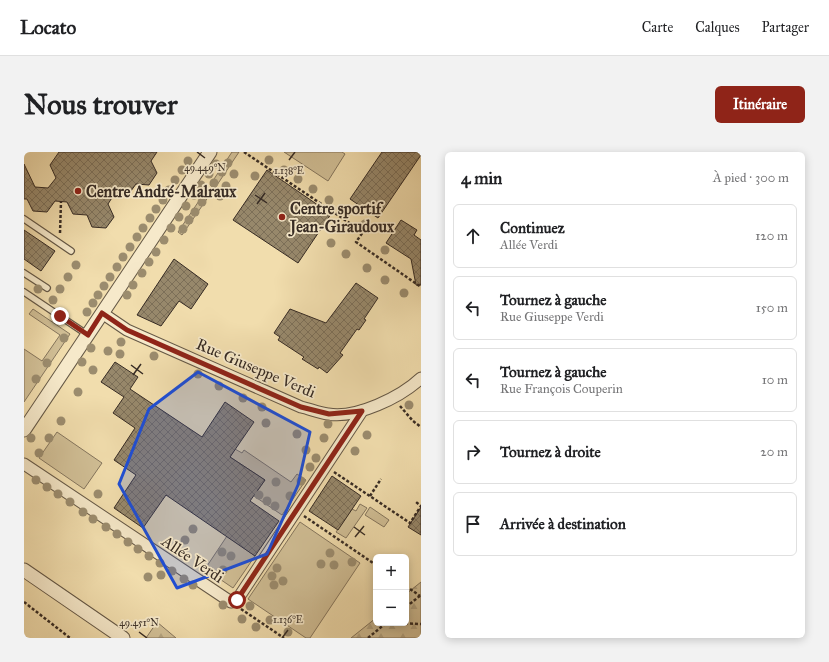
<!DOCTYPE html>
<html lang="fr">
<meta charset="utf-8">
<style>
body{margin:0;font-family:"IM FELL Great Primer",serif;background:#f2f2f2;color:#202124}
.controls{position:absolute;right:12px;bottom:12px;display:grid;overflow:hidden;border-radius:6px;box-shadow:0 2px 10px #0003}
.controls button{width:36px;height:36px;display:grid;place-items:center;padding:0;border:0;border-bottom:1px solid #e0e0e0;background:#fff;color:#202124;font:20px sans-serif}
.stop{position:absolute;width:12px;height:12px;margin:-9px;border:3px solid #8f2418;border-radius:50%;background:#fff}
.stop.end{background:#8f2418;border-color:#fff;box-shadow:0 1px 4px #0008}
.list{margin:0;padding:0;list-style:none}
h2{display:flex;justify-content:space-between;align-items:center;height:52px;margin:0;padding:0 16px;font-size:17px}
h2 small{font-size:13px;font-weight:400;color:#757577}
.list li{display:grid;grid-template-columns:26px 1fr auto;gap:12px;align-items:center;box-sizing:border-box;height:64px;margin:0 8px 8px;padding:0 8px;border:1px solid #e0e0e0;border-radius:6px}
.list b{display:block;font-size:15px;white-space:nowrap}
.list p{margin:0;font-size:13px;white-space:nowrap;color:#757577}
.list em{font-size:13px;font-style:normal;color:#757577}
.icon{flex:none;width:22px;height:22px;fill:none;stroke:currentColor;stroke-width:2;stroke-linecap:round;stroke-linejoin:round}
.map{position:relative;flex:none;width:397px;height:486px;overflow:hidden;border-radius:6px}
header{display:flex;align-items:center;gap:24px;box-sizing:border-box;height:56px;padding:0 20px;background:#fff;border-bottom:1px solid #e0e0e0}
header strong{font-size:19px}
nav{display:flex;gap:22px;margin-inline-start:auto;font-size:14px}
.intro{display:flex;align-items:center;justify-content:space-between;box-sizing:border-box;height:96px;padding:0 24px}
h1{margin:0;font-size:28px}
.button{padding:10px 18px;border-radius:6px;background:#8f2418;color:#fff;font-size:14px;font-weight:700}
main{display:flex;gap:24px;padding:0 24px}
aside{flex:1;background:#fff;border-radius:6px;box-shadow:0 2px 10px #0003}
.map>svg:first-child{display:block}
.green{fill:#d1bf96;stroke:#84755d}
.forest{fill:url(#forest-firs);stroke:#84755d}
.building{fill:url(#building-cross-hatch);stroke:#362b24}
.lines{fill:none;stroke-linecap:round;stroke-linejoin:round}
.service-casing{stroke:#655846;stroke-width:8}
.minor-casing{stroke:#655846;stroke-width:13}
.tertiary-casing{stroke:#655846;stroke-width:15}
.path{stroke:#362b24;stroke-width:2.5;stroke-dasharray:3 2;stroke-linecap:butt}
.service{stroke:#f6e9ca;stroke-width:5.5}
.minor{stroke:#f6e9ca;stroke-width:11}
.tertiary{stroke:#f6e9ca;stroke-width:13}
.tree{fill:#9b8c6e}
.route{stroke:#8f2418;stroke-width:5}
.marked{fill:#1d4ed8;fill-opacity:0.2;stroke:#1d4ed8;stroke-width:3;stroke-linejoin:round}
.ticks{fill:none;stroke:#362b24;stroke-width:1.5}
.poi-dot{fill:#8f2418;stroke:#f6e9ca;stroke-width:1.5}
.labels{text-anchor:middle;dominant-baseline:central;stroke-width:3.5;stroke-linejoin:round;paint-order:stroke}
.poi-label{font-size:16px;font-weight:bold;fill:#362b24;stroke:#f6e9ca;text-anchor:start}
.street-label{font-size:16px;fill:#362b24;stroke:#f6e9ca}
.ticks-label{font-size:10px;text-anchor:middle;fill:#362b24;stroke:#f6e9ca;stroke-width:3.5;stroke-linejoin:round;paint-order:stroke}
</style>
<header>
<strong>Locato</strong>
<nav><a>Carte</a><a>Calques</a><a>Partager</a></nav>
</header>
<div class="intro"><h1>Nous trouver</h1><a class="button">Itinéraire</a></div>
<main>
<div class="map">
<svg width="397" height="486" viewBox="0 0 397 486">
<defs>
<pattern id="forest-firs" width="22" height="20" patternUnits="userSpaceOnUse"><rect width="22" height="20" fill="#d1bf96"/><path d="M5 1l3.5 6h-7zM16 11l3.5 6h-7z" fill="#b4a481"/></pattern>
<pattern id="building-cross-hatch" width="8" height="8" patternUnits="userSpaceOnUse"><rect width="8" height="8" fill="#97886b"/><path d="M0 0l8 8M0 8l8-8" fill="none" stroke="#7c6f58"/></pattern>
</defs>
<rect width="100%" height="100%" fill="#f1ddad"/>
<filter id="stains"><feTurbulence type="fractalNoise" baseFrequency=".005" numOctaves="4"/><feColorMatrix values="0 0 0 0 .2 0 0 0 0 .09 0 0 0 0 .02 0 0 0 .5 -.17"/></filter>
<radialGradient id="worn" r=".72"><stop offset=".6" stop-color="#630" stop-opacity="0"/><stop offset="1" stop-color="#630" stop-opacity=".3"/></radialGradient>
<!-- green -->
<g class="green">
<polygon points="208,0 215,0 191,36 186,33"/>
<polygon points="260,0 318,0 321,2 304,29"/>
<polygon points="183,37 187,41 158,83 154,80"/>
<polygon points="9,157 46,182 0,250 0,197 18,209 36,183 5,162"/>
<polygon points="33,280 78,311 60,337 15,306"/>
<polygon points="211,297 218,301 220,298 267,330 273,322 282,328 258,363 230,344 241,328 206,305"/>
<polygon points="336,352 343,356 322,386 312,380 328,357 332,359"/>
<polygon points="346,355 365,368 360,375 341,363"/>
<polygon points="276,370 336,411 286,486 282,486 224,447"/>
<polygon points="203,384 231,404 209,436 181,417"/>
</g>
<!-- forest -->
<g class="forest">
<polygon points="397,430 397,486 327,486 352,466 352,471 382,471 382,442"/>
<polygon points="133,470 152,486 122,486"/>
</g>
<!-- building -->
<g class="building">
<polygon points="35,0 133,0 127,9 133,21 125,33 112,32 104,43 91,41 84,52 90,65 82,76 68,75 63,63 49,62 43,50 31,49 23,60 9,59 3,47 0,47 0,12 11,35 24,36 32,26 26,13"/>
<polygon points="358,0 397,0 397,3 354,66 326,47"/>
<polygon points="243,18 307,62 274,111 209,68"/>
<polygon points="377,68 393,78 390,83 397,88 397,133 392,133 387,107 362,91"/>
<polygon points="0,78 31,99 17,119 0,107"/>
<polygon points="150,107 184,132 167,157 155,149 137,174 113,163"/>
<polygon points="332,131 354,146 340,167 342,168 335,178 333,177 316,201 319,203 303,221 295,215 294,217 278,207 280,205 254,188 256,185 250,181 266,157 302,171"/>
<polygon points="91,210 114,225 106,237 178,285 201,250 230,270 206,305 241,328 226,349 255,369 231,404 142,343 119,376 90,356 112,323 90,308 111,276 89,261 100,245 77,230"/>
<polygon points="308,324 337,344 314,378 285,359"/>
<polygon points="397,355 397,383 384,375"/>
</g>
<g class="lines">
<!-- service casing -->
<g class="service-casing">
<g id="service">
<polyline points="0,67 47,99"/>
<polyline points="0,121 23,136"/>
<polyline points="0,140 64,183"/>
</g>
</g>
<!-- minor casing -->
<g class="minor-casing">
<g id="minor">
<path d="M78,161L103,178L277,255C286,257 295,261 304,262C332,267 377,245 397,226"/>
<polyline points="0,312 207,450 213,448 338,259"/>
</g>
</g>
<!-- tertiary casing -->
<g class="tertiary-casing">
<g id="tertiary">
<polyline points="0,278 186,0"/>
<polyline points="0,418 99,486"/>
</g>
</g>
<!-- path -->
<g class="path">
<polyline points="220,0 339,80 332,90 397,135"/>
<polyline points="36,81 37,49"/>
<polyline points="376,254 389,269 397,275"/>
<polyline points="310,320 386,371 397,354 392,350"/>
<polyline points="346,344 357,327"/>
<polyline points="280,364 352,413"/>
<polyline points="382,434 396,444"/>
<polyline points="0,450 46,486"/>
<polyline points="382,455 397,443"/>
<polyline points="217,457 260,486"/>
<polyline points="371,471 397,472"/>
<polyline points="344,486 362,471"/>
</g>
<!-- service -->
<use href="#service" class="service"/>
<!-- minor -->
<use href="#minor" class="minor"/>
<!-- tertiary -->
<use href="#tertiary" class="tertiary"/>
</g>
<!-- trees -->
<g class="tree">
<circle cx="245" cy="8" r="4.5"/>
<circle cx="164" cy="9" r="4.5"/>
<circle cx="204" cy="11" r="4.5"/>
<circle cx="192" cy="12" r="4.5"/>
<circle cx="158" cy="18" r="4.5"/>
<circle cx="260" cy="18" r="4.5"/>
<circle cx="198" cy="20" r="4.5"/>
<circle cx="185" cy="22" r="4.5"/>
<circle cx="210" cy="22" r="4.5"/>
<circle cx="231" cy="24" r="4.5"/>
<circle cx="274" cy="27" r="4.5"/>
<circle cx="151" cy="28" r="4.5"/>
<circle cx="190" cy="31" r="4.5"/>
<circle cx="177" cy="33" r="4.5"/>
<circle cx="202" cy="34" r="4.5"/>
<circle cx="289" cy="37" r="4.5"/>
<circle cx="145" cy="38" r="4.5"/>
<circle cx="184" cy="41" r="4.5"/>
<circle cx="170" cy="43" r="4.5"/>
<circle cx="196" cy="44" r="4.5"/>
<circle cx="139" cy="48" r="4.5"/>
<circle cx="305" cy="48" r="4.5"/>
<circle cx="178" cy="50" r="4.5"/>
<circle cx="162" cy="54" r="4.5"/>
<circle cx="132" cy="57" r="4.5"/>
<circle cx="171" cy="60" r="4.5"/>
<circle cx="323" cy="60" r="4.5"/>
<circle cx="155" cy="65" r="4.5"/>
<circle cx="126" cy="66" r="4.5"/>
<circle cx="165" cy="68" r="4.5"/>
<circle cx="341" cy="72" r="4.5"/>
<circle cx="320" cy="75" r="4.5"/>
<circle cx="119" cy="76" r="4.5"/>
<circle cx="147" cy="76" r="4.5"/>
<circle cx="159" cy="77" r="4.5"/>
<circle cx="113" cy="85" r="4.5"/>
<circle cx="140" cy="88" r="4.5"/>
<circle cx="307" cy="91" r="4.5"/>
<circle cx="106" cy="95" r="4.5"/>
<circle cx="361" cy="98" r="4.5"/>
<circle cx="132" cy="100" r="4.5"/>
<circle cx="322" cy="102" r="4.5"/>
<circle cx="99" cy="105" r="4.5"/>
<circle cx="125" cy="110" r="4.5"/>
<circle cx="52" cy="113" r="4.5"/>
<circle cx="93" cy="115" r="4.5"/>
<circle cx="343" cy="116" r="4.5"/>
<circle cx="118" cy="121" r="4.5"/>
<circle cx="44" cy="125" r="4.5"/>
<circle cx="86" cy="125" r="4.5"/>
<circle cx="361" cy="128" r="4.5"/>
<circle cx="109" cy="133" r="4.5"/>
<circle cx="80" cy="134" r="4.5"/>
<circle cx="14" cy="137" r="4.5"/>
<circle cx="36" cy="137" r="4.5"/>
<circle cx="380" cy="141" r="4.5"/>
<circle cx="74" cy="143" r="4.5"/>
<circle cx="103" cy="143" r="4.5"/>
<circle cx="29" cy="148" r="4.5"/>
<circle cx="69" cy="151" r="4.5"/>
<circle cx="63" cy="160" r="4.5"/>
<circle cx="40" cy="186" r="4.5"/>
<circle cx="97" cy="190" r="4.5"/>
<circle cx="67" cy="196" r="4.5"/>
<circle cx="84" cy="199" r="4.5"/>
<circle cx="96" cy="202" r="4.5"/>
<circle cx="130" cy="204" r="4.5"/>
<circle cx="58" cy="210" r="4.5"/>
<circle cx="23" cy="211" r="4.5"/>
<circle cx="69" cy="218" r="4.5"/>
<circle cx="174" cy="222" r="4.5"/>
<circle cx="12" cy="227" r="4.5"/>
<circle cx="195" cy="234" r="4.5"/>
<circle cx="54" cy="240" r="4.5"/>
<circle cx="219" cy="246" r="4.5"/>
<circle cx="385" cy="253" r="4.5"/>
<circle cx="238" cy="255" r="4.5"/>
<circle cx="37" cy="269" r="4.5"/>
<circle cx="242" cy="271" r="4.5"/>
<circle cx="304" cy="272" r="4.5"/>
<circle cx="273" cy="282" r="4.5"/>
<circle cx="343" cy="283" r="4.5"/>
<circle cx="7" cy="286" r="4.5"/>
<circle cx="25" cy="286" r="4.5"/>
<circle cx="300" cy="286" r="4.5"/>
<circle cx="282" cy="298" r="4.5"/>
<circle cx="331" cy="299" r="4.5"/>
<circle cx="15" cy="301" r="4.5"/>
<circle cx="292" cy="306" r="4.5"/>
<circle cx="286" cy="315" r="4.5"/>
<circle cx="12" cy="328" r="4.5"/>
<circle cx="277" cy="329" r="4.5"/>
<circle cx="252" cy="330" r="4.5"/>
<circle cx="23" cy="335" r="4.5"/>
<circle cx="34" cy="342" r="4.5"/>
<circle cx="74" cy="342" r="4.5"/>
<circle cx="235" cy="343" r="4.5"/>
<circle cx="266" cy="344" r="4.5"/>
<circle cx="243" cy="349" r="4.5"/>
<circle cx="46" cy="350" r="4.5"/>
<circle cx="251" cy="354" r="4.5"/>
<circle cx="59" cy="360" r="4.5"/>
<circle cx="69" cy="367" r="4.5"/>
<circle cx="82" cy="375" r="4.5"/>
<circle cx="169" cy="377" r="4.5"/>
<circle cx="93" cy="382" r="4.5"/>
<circle cx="161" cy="388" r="4.5"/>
<circle cx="104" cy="390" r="4.5"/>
<circle cx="114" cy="397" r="4.5"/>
<circle cx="198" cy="400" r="4.5"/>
<circle cx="306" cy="401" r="4.5"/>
<circle cx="125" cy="404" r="4.5"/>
<circle cx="207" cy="404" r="4.5"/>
<circle cx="328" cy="410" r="4.5"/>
<circle cx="136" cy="411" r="4.5"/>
<circle cx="297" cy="412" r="4.5"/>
<circle cx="310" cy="413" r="4.5"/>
<circle cx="253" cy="416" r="4.5"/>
<circle cx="199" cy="418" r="4.5"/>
<circle cx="148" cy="419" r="4.5"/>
<circle cx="137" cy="423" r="4.5"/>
<circle cx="248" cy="424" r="4.5"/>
<circle cx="124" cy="425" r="4.5"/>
<circle cx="160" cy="427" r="4.5"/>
<circle cx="259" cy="429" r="4.5"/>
<circle cx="169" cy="433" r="4.5"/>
<circle cx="250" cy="433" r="4.5"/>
<circle cx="199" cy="453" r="4.5"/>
<circle cx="226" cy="454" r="4.5"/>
<circle cx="218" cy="467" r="4.5"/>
<circle cx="246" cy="468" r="4.5"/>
<circle cx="232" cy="475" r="4.5"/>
<circle cx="264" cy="480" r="4.5"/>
</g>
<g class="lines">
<!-- route -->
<polyline class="route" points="36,164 64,183 78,161 103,178 277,255 305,262 338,259 213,448"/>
</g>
<!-- marked area -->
<path class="marked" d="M174,220L286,280L274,333L243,402L153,436L95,332L125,257Z"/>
<!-- ticks -->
<path class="ticks" d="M173,0L181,6M265,8L271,0M231,43L243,51M233,52L241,41M107,213L119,222M109,223L117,212M330,375L341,383M331,385L340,374M115,480L123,486M258,486L264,478"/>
<!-- markers -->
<g class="poi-dot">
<circle cx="54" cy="39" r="4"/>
<circle cx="258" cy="65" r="4"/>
</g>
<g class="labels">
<!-- poi labels -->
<g class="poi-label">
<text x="62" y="39">Centre André-Malraux</text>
<text x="266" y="56">Centre sportif<tspan x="266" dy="18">Jean-Giraudoux</tspan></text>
</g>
<!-- street labels -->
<g class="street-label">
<text transform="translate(232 216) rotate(23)">Rue Giuseppe Verdi</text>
<text transform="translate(169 407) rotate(34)">Allée Verdi</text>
</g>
</g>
<g class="ticks-label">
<text x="181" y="19">49.449°N</text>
<text x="265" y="22">1.138°E</text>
<text x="264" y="471">1.136°E</text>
<text x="115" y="474">49.451°N</text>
</g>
<rect width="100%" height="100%" filter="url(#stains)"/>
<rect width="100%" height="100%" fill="url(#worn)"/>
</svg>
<div class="controls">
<button>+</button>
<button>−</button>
</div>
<div class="stop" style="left:213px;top:448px"></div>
<div class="stop end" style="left:36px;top:164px"></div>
</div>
<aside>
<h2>4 min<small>À pied · 300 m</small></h2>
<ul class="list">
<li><svg class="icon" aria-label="ahead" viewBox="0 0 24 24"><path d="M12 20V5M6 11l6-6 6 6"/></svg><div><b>Continuez</b><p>Allée Verdi</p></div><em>120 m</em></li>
<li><svg class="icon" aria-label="left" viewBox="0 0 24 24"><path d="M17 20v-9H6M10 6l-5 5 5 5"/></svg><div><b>Tournez à gauche</b><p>Rue Giuseppe Verdi</p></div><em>150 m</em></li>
<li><svg class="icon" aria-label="left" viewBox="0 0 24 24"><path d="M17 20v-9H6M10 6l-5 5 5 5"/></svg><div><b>Tournez à gauche</b><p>Rue François Couperin</p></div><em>10 m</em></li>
<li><svg class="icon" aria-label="right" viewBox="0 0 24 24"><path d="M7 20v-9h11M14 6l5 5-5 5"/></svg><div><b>Tournez à droite</b></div><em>20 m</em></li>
<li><svg class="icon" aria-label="arrive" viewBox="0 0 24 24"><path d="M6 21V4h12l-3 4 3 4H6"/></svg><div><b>Arrivée à destination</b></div></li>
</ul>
</aside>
</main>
